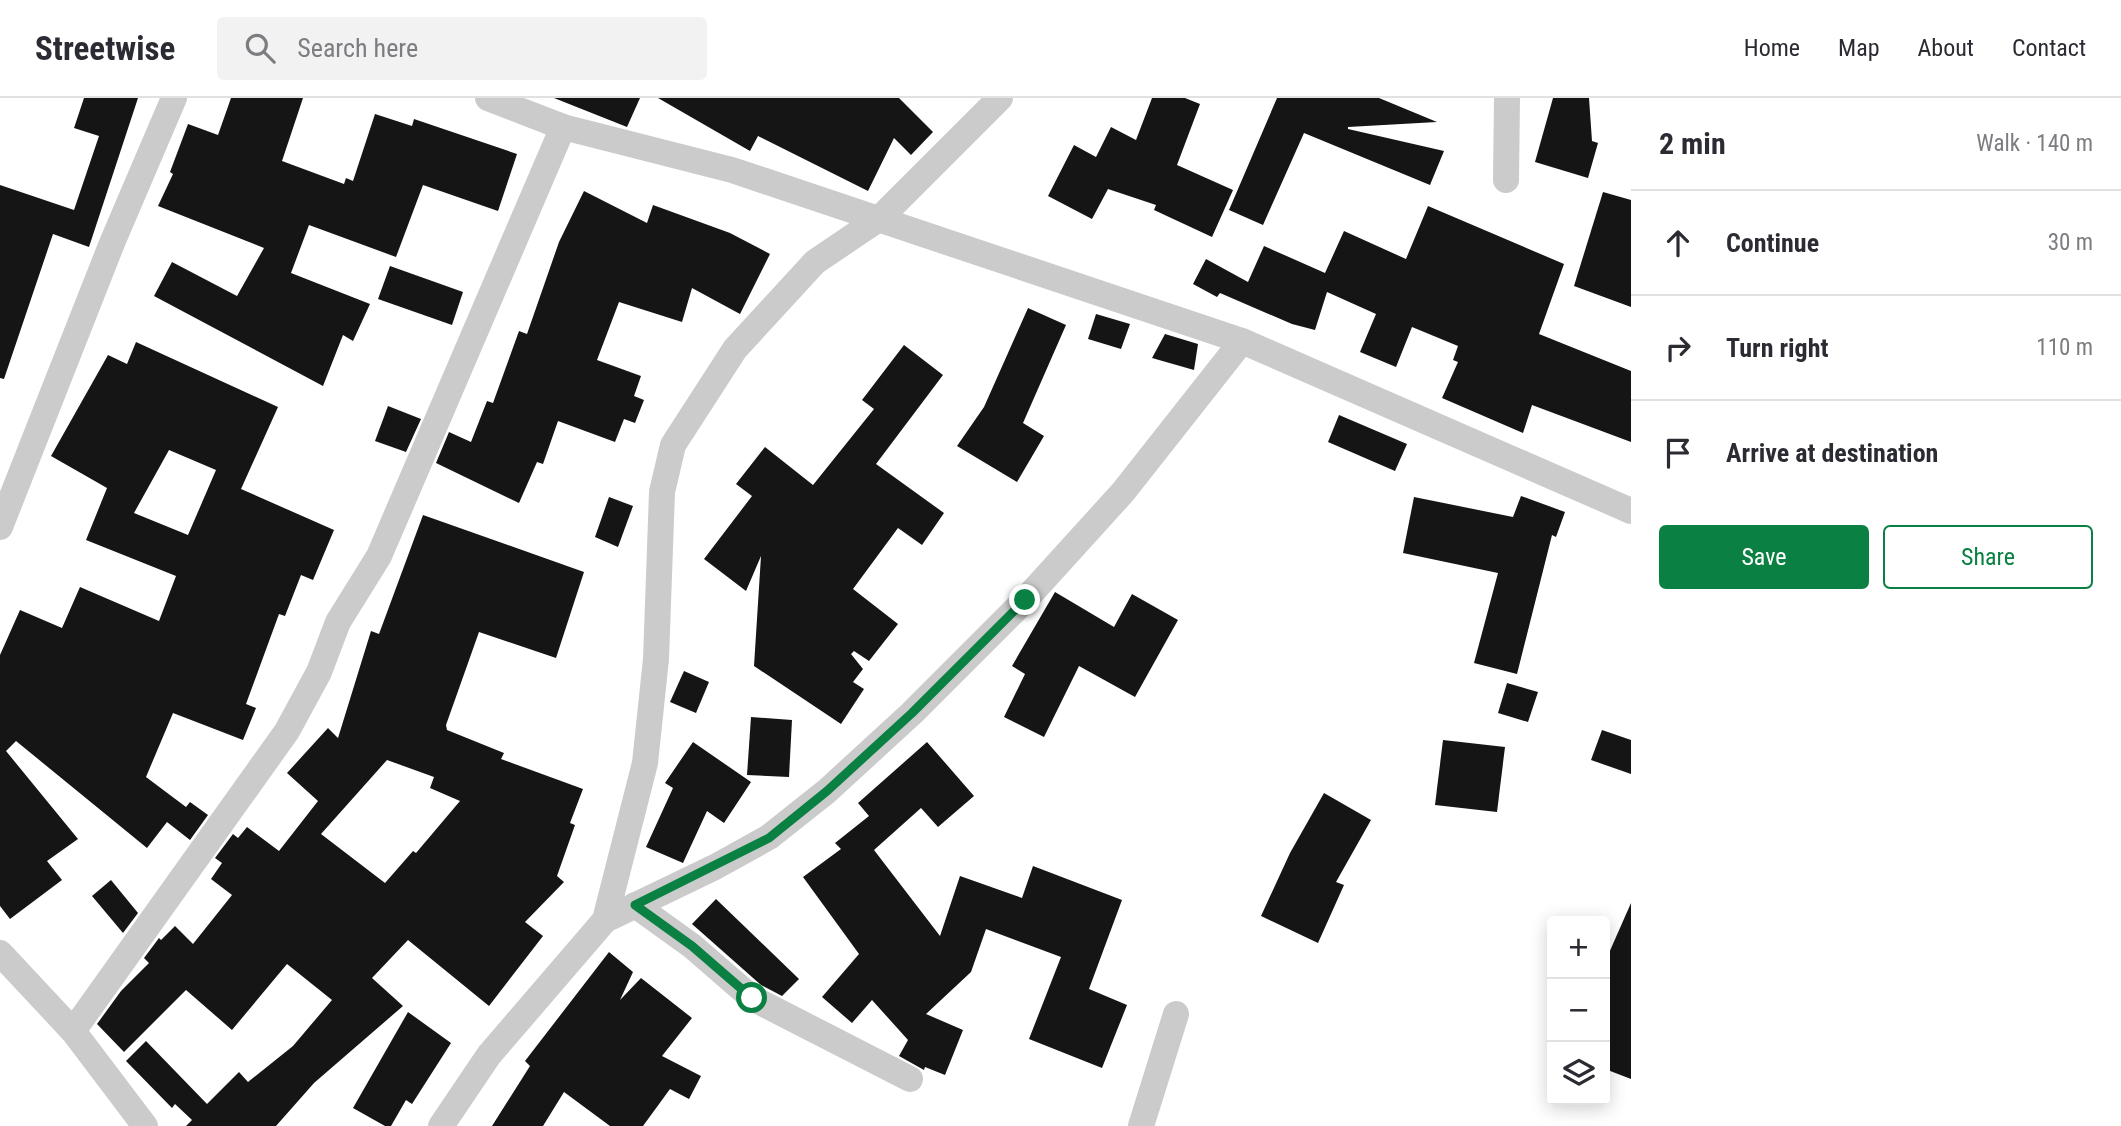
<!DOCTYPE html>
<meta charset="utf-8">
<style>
body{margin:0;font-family:"Roboto Condensed",sans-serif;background:#f2f2f3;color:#2b2b33}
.controls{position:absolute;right:21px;bottom:21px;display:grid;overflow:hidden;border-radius:7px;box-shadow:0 4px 18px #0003}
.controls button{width:63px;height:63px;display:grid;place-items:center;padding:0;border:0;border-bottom:2px solid #e1e1e2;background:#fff;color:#2b2b33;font:35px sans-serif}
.stop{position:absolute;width:21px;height:21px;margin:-16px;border:5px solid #0b8043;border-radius:50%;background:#fff}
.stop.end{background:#0b8043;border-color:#fff;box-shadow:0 2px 7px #0008}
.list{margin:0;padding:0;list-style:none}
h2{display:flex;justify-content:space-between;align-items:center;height:91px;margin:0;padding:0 28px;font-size:30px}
h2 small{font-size:23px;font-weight:400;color:#7c7c81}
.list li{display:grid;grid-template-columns:46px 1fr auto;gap:21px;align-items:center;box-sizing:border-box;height:105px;padding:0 28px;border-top:2px solid #e1e1e2}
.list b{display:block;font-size:26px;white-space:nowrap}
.list em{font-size:23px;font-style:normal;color:#7c7c81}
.actions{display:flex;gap:14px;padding:21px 28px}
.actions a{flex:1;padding:16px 0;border:2px solid #0b8043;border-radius:7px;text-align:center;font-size:24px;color:#0b8043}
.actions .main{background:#0b8043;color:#fff}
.icon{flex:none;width:38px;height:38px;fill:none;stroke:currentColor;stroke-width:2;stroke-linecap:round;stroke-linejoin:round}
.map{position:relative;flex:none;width:1631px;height:1028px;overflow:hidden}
header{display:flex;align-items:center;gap:42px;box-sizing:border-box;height:98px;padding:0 35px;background:#fff;border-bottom:2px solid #e1e1e2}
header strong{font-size:33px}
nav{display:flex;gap:38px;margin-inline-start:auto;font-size:24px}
.search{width:490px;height:63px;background:#f2f2f3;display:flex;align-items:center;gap:18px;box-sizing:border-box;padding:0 24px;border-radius:7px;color:#7c7c81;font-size:26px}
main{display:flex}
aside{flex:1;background:#fff}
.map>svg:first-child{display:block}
.building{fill:#151515;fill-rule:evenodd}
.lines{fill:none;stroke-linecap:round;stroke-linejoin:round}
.street{stroke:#cbcbcb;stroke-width:26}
.route{stroke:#0b8043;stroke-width:9}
</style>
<header>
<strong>Streetwise</strong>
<div class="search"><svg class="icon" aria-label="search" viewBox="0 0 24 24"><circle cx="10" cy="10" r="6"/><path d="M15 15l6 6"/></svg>Search here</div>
<nav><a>Home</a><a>Map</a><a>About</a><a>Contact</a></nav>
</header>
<main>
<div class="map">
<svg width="1631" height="1028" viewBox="0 0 1631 1028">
<rect width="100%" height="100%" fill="#fff"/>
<!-- building -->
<g class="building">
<polygon points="84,0 138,0 89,149 53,136 4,281 0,280 0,87 74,112 99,38 74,30"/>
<polygon points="231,0 303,0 282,63 344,86 346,80 353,83 375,16 412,28 414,21 517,56 498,113 423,87 396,159 309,127 291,175 370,206 353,243 343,237 323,288 154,198 172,164 237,198 264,150 158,108 173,76 170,74 188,26 218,37"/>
<polygon points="554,0 640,0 627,29"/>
<polygon points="658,0 899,0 933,34 911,57 894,40 868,93 758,38 750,53"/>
<polygon points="1152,0 1185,0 1200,6 1177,67 1233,92 1212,139 1154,112 1156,107 1108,91 1092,121 1048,98 1074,47 1096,59 1111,29 1136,42"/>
<polygon points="1277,0 1379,0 1437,24 1348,29 1348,31 1444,53 1430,87 1304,35 1263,127 1229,112"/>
<polygon points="1553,0 1589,0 1592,43 1598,45 1588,80 1535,64"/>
<polygon points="584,93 647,125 653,107 730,135 770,156 740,216 692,190 682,224 619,204 597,262 641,278 634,298 644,302 635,325 624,321 615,344 558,323 543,366 537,364 519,405 436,365 449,334 471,344 487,303 493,305 519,233 527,236 559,144"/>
<polygon points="1603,94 1631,102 1631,209 1574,188"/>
<polygon points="1428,108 1564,166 1539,236 1631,273 1631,344 1532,307 1523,335 1442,300 1458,264 1453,262 1458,248 1412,229 1396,269 1360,254 1376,216 1327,194 1315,232 1292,226 1220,195 1217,199 1193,186 1206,161 1248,184 1264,148 1325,175 1344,133 1406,161"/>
<polygon points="390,168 463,194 452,227 378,201"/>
<polygon points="1028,210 1066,227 1023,325 1044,338 1017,384 957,348 984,309"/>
<polygon points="1096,216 1130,226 1121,251 1088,241"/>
<polygon points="1165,236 1198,246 1194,272 1152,260"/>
<path d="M136,244L278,309L241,391L334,432L313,482L301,477L285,518L279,516L246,606L256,610L243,642L173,615L146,679L186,709L190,704L208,717L190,742L167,724L147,750L16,643L6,653L78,741L47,763L62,782L10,821L0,808V557L20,512L62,530L80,489L159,523L176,478L86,442L107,390L51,358L108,257L127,266ZM169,352L216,372L188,437L134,415Z"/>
<polygon points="904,247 943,277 876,366 944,415 922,447 898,430 853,491 898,526 869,563 854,553 851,556 863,571 853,584 864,591 841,626 754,568 761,458 746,493 704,461 752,398 736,386 765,349 813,387 874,311 862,302"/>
<polygon points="388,308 421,321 406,354 375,343"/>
<polygon points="1339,317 1407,346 1395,373 1328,344"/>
<polygon points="1521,398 1565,414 1556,439 1552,437 1517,576 1474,565 1498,475 1403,455 1414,399 1513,419"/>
<polygon points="609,399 633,408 618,449 595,439"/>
<path d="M423,417L584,474L556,560L479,534L446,627L447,632L504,655L501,661L583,691L570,725L575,727L557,778L564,784L525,824L543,838L489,908L408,842L372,880L403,908L314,985L276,1028H186L192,1022L175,1006L172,1010L126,963L146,943L207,1006L239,974L248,984L293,948L332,902L287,866L232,932L186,892L124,954L97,926L121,893L149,865L144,860L159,840L161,842L175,828L193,846L232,797L211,781L222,765L215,760L233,736L238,740L247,729L279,753L318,703L287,675L328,630L338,640L371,533L379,536ZM387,662L434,679L430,690L460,703L416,755L413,753L385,785L321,736Z"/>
<polygon points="1055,494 1114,529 1132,496 1178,522 1135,599 1079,568 1044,639 1004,619 1025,576 1012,568"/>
<polygon points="684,573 709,584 696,615 670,604"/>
<polygon points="1507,585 1538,594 1528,624 1498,615"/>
<polygon points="751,619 792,622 789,679 747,677"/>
<polygon points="1602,632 1631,642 1631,676 1591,662"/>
<polygon points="1443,642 1505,649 1497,714 1435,707"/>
<polygon points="693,644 751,684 724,725 707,713 683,765 646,749 673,690 665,685"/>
<polygon points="927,644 974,698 938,729 921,710 874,752 940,838 960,778 1022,800 1033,768 1122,802 1089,891 1127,907 1102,970 1029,941 1061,859 986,831 971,874 926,916 963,932 945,977 925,969 924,972 899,958 908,942 872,902 852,925 822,899 859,856 803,779 841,751 835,745 869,718 858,705"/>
<polygon points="1324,695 1371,722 1336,784 1344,787 1318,845 1261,818 1290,755"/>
<polygon points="111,782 138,815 123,835 92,798"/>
<polygon points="716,801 799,881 782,898 761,887 692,826"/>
<polygon points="1631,805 1631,981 1605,971 1605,864"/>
<polygon points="609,854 633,874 620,902 641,880 692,920 662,958 701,978 689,1001 670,991 643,1028 610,1028 564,994 543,1028 492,1028 530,968 525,963"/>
<polygon points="408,914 451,945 412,1006 406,1002 391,1028 385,1028 353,1010"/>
</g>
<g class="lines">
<!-- street -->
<g class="street">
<polyline points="488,0 563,29 732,72 1242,243 1631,413"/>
<polyline points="1506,82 1507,0"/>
<polyline points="0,429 112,145 174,0"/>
<polyline points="635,807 692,848 752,900 910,981"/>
<polyline points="605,822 715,769 769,739 827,693 912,615 1025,502 1123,394 1242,243"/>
<polyline points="0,855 73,933 145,1028"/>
<polyline points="73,933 287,633 319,574 338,524 379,458 563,29"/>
<polyline points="441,1028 489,957 605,822 645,665 656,561 662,394 673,347 735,251 815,164 880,120 1000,0"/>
<polyline points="1141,1028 1176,916"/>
</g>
</g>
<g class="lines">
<!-- route -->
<polyline class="route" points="752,900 692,848 635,807 769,740 827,693 912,615 1025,502"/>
</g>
</svg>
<div class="controls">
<button>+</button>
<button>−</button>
<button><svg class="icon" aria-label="layers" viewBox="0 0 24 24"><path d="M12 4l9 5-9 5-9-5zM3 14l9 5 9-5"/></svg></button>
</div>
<div class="stop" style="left:752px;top:900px"></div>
<div class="stop end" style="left:1025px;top:502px"></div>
</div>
<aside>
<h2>2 min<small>Walk · 140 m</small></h2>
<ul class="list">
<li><svg class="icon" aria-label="ahead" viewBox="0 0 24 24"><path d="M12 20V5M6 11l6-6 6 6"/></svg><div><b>Continue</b></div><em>30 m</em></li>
<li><svg class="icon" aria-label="right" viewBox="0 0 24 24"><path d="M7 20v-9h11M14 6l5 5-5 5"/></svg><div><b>Turn right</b></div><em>110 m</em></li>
<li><svg class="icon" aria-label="arrive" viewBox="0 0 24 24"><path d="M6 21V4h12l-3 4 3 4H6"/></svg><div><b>Arrive at destination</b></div></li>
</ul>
<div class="actions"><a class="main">Save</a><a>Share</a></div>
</aside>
</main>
